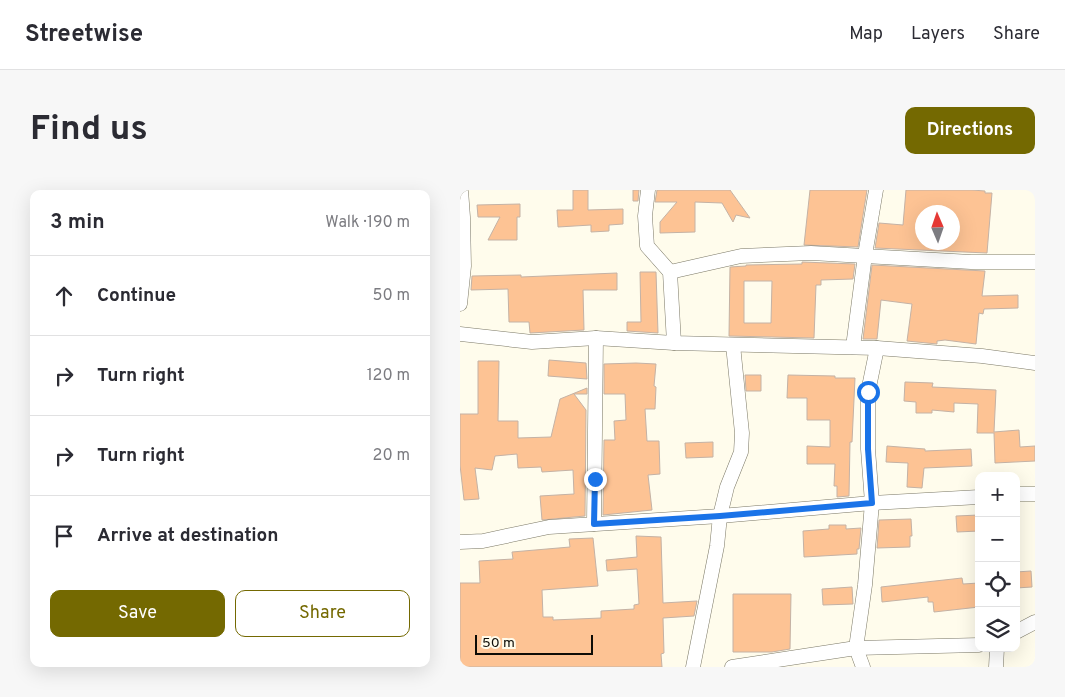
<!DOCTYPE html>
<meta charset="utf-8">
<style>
body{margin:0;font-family:Overpass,sans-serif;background:#f7f7f7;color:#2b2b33}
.controls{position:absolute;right:15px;bottom:15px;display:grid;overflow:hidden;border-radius:10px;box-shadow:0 5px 20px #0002}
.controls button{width:45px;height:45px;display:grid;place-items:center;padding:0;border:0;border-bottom:1px solid #e1e1e2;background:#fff;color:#2b2b33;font:25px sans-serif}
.compass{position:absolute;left:455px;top:15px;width:45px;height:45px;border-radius:50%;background:#fff;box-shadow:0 5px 20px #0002;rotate:358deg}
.scale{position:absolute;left:15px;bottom:12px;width:118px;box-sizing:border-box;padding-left:5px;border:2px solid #0d0c06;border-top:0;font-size:14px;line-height:18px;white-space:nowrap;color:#0d0c06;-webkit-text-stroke:4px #fffcec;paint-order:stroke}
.stop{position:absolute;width:15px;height:15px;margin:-11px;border:4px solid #1a73e8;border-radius:50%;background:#fff}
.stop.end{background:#1a73e8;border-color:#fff;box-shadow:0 1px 5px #0008}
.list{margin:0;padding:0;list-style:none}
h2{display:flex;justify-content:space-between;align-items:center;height:65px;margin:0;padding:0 20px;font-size:21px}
h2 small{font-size:16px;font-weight:400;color:#7c7c81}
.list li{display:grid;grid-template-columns:32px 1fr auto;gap:15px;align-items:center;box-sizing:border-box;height:80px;padding:0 20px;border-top:1px solid #e1e1e2}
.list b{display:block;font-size:19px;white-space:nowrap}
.list em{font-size:16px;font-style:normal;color:#7c7c81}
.actions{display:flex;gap:10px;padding:15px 20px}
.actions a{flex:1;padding:11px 0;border:1px solid #746901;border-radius:10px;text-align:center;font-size:18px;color:#746901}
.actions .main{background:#746901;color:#fff}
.icon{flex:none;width:28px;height:28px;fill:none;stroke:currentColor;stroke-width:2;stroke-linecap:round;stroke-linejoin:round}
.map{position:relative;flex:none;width:575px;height:477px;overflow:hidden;border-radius:10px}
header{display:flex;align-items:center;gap:30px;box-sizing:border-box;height:70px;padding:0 25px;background:#fff;border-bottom:1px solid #e1e1e2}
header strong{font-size:24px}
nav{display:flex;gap:28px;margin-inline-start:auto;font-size:18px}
.intro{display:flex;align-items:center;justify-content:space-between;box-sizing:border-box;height:120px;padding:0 30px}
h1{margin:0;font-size:35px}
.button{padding:12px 22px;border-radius:10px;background:#746901;color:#fff;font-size:18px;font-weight:700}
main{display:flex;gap:30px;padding:0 30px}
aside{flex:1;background:#fff;border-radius:10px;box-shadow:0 5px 20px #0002}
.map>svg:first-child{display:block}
.building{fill:#fdc394;stroke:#c4b2a5;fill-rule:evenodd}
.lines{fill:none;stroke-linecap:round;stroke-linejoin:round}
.street-casing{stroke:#7b7866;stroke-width:15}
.street{stroke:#fff;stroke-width:14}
.route{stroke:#1a73e8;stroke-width:6}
</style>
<header>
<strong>Streetwise</strong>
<nav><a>Map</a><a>Layers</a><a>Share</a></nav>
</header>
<div class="intro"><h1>Find us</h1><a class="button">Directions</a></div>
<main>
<aside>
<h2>3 min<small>Walk · 190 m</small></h2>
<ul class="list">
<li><svg class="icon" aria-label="ahead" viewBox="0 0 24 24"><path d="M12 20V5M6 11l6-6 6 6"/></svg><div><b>Continue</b></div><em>50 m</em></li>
<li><svg class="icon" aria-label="right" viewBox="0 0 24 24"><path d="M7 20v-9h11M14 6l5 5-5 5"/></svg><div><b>Turn right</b></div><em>120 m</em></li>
<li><svg class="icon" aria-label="right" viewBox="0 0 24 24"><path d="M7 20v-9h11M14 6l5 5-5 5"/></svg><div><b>Turn right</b></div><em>20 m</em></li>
<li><svg class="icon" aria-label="arrive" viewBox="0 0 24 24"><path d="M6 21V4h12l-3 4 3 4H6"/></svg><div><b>Arrive at destination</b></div></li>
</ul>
<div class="actions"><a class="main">Save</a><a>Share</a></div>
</aside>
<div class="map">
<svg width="575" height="477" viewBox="0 0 575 477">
<rect width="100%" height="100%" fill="#fffcec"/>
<!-- building -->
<g class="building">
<polygon points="113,0 128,0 128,20 163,19 163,34 149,35 149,41 131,42 131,35 98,37 97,20 113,20"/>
<polygon points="173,0 179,0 178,11 173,11"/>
<polygon points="197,0 270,0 290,28 276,25 273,32 262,13 235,12 235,42 200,43 200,32 217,12 195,12"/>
<polygon points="350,0 407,0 398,57 344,55"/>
<path d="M446,0H512L525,1V3H532L527,63L415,58L419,33L443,35ZM462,22H492V52H462Z"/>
<polygon points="60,14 60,27 57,27 57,50 28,50 40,27 18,27 17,15"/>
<path d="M342,72L395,74L393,89L361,90V95H356L354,148L269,146L270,77L286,76V75L342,74ZM284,91H312L311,133H284Z"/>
<polygon points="412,75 525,81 522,106 558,105 558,118 524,119 523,124 519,123 516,154 485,150 477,151 477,154 447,151 452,114 421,110 417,149 403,149"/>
<polygon points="180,82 196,82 198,143 167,141 167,132 181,132"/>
<polygon points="157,83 157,100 123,100 124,140 70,143 69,132 49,132 48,99 11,100 12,86 61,85 61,87"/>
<polygon points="89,170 126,173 127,189 88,186"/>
<polygon points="18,171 39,171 38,231 58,231 58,248 91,247 100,209 127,198 127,204 114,204 126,220 125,326 82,330 80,306 114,304 113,280 82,282 81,277 58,278 57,264 35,266 32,280 15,278 19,309 4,310 0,275 0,224 18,224"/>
<polygon points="176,173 196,174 194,196 196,197 195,219 185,219 187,251 199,251 200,284 188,285 192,320 143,325 144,250 155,250 154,231 166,230 165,204 144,204 144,174"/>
<polygon points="285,185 301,185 301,201 286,201"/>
<polygon points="328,185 375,186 375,188 395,188 392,252 390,252 389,306 377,307 377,296 374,296 375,274 347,274 347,256 370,257 370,230 347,230 347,208 327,208"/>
<polygon points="445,192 473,193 472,197 536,200 534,242 559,240 560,257 575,256 575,271 535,273 534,243 517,243 518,214 494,213 494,222 472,220 472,223 456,223 456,212 444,211"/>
<polygon points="253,252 253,267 226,268 225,253"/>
<polygon points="427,256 465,259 465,261 511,259 512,276 464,278 462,298 447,297 448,273 426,272"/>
<polygon points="519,325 519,341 497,342 496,326"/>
<polygon points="451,329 452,346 450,346 450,357 417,358 419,330"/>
<polygon points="369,335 386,335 386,339 401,338 399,359 397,359 397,364 344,367 343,341 369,339"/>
<polygon points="176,346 201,347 203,413 237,411 234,426 203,428 204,463 201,464 202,477 0,477 0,393 20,393 19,371 53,369 52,362 110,357 109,349 133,348 138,396 82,400 83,427 93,427 93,430 141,428 141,421 174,419 174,415 179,414 177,379 147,381 146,370 177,367"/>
<polygon points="571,381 572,397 556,398 556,382"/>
<polygon points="502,388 503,394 519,393 519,417 474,422 473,412 468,412 468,407 422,412 421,397"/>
<polygon points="392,397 393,414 363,415 362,399"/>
<polygon points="273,404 331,404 330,459 312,462 273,462"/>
</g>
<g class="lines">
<!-- street casing -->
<g class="street-casing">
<g id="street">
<polyline points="188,0 185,26 187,56 210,82 214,153"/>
<polyline points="210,82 281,66 351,63 511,72 575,72"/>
<polyline points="0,114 4,76 3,27 1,0"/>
<polyline points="0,144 72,152 136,148 214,153 417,158 522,166 575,173"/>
<polyline points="393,157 405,65 416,0"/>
<polyline points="556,304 575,304"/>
<polyline points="134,334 136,148"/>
<polyline points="0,352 23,351 89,337 260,326 412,313 519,307"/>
<polyline points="556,442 575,432"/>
<polyline points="233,477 257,356 260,326 267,297 281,262 282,243 273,155"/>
<polyline points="272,477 396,458 519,455"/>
<polyline points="403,477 396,458 405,395 412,313 408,259 408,202 417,158"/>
<polyline points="536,477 537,458"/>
</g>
</g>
<!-- street -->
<use href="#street" class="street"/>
</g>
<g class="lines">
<!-- route -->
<polyline class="route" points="135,289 134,334 260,326 412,313 408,259 408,202"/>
</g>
</svg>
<div class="controls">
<button>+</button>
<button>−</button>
<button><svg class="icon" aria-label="locate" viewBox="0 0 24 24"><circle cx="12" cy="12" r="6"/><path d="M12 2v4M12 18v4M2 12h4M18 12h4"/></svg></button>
<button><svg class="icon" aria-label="layers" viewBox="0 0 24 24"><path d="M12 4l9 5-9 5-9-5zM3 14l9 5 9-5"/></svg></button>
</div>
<svg class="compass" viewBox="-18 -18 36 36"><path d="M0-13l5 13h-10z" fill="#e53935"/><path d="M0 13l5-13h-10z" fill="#7c7c81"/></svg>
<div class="scale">50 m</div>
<div class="stop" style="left:408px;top:202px"></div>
<div class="stop end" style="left:135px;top:289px"></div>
</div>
</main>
